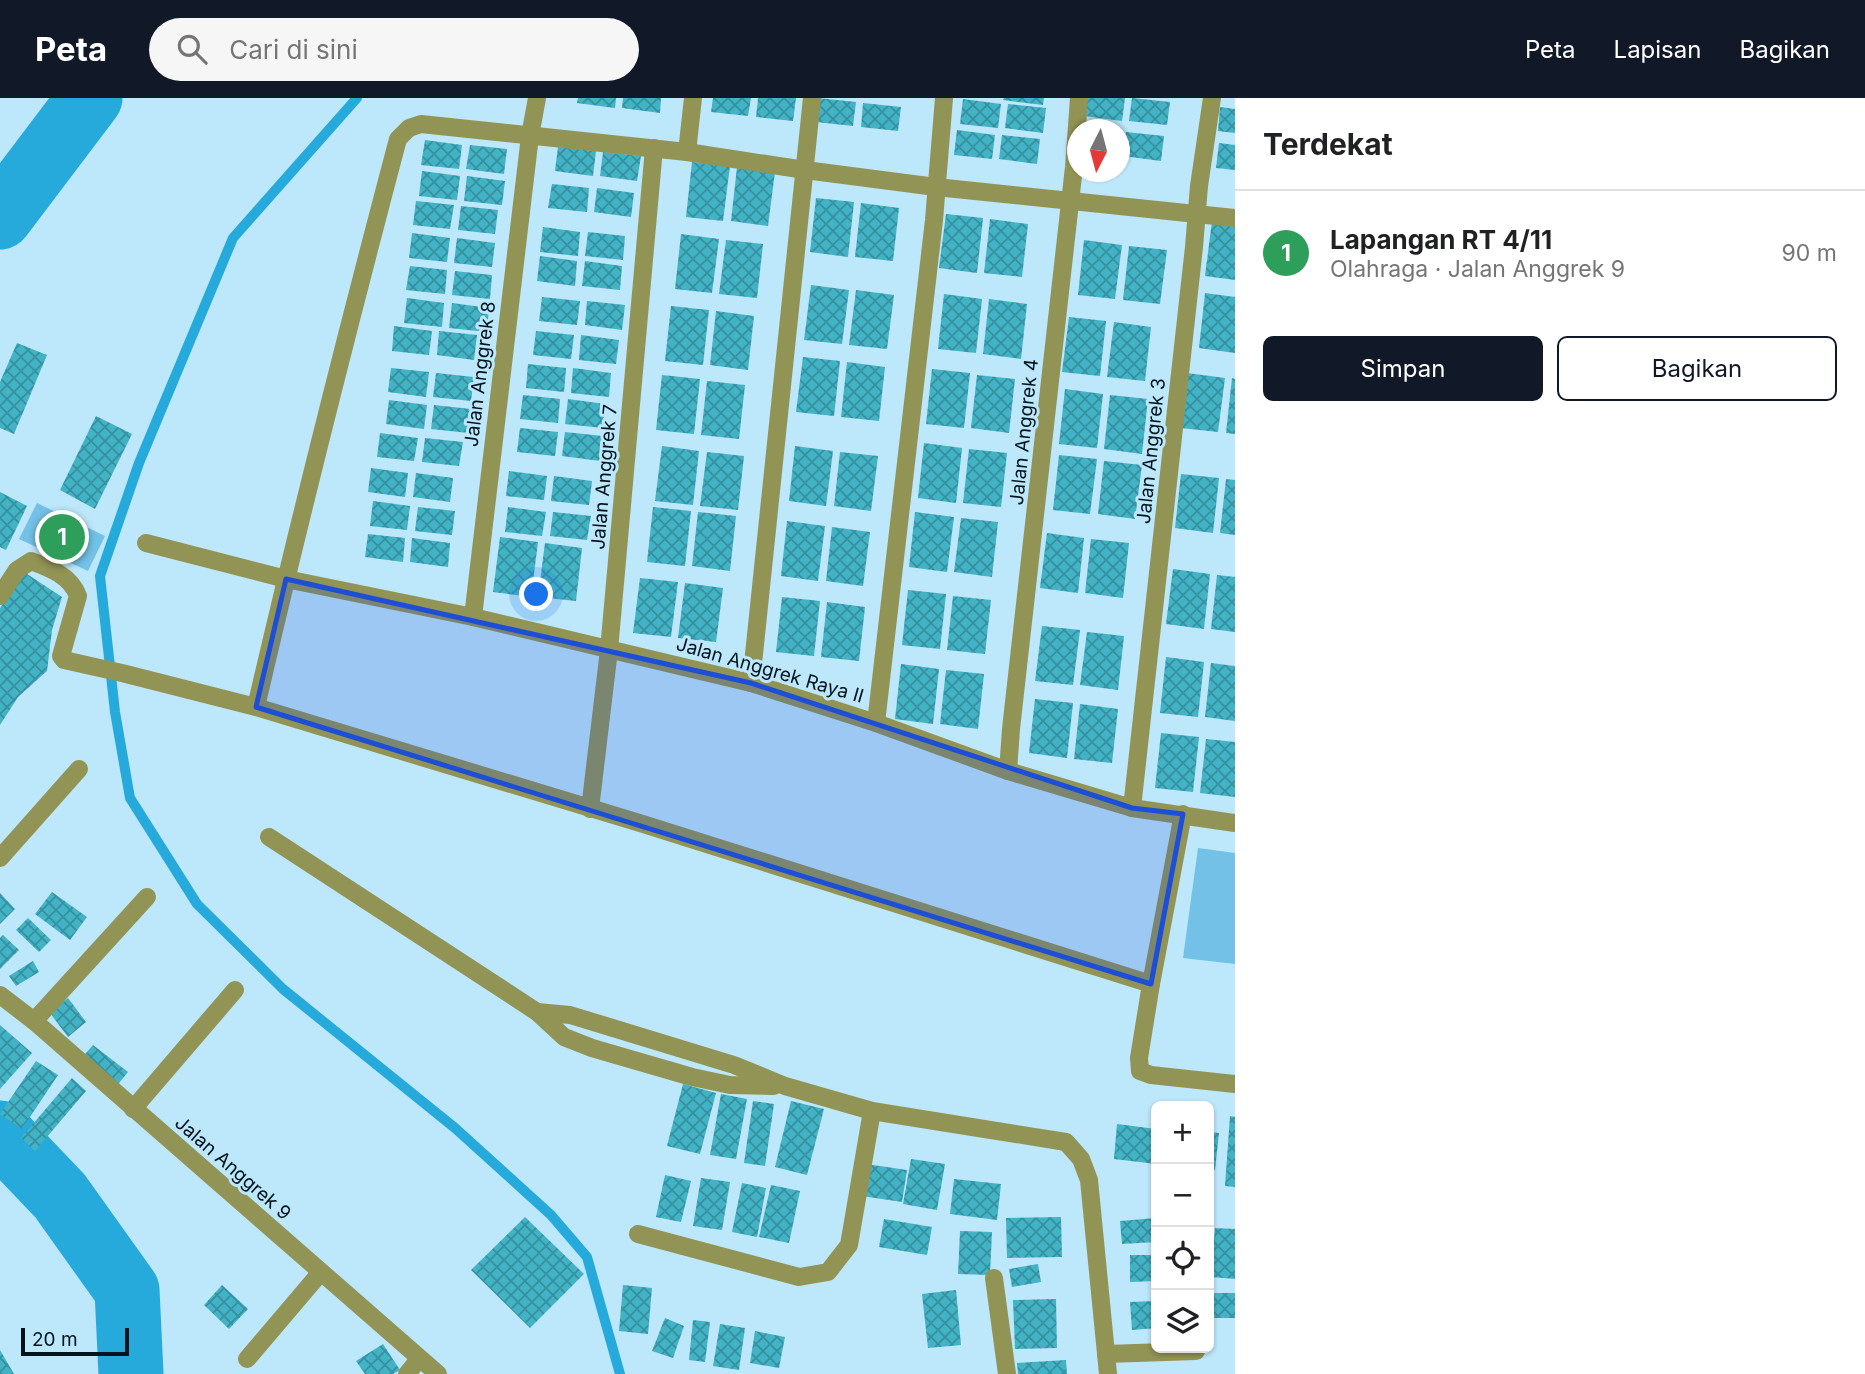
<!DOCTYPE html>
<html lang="id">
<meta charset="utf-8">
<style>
body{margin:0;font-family:Inter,sans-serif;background:#f6f6f6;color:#202124}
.controls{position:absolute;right:21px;bottom:21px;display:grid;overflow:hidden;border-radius:10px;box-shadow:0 2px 5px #0004}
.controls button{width:63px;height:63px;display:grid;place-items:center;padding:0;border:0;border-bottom:2px solid #e0e0e0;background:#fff;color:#202124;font:35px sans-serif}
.compass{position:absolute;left:1067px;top:21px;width:63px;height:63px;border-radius:50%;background:#fff;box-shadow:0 2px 5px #0004;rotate:186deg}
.scale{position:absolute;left:21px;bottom:18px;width:108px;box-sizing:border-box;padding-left:7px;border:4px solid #01131c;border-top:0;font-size:19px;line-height:24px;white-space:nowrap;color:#01131c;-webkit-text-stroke:5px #bde7fb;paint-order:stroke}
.you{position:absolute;left:537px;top:497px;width:24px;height:24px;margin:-18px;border:5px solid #fff;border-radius:50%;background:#1a73e8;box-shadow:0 0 0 10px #1a73e833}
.badge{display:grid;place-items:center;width:46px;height:46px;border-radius:50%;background:#111827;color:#fff;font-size:23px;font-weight:700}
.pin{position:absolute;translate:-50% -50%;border:4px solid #fff;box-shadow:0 2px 7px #0006}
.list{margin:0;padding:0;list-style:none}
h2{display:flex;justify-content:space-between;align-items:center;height:91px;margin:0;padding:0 28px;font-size:30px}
h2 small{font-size:23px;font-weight:400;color:#757577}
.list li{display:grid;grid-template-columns:46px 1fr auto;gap:21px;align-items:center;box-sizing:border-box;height:126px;padding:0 28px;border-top:2px solid #e0e0e0}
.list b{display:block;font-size:26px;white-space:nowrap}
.list p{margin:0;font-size:23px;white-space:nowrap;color:#757577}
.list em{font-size:23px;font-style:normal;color:#757577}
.actions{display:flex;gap:14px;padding:21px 28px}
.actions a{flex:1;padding:16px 0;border:2px solid #111827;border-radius:10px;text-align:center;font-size:24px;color:#111827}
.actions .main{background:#111827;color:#fff}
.icon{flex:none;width:38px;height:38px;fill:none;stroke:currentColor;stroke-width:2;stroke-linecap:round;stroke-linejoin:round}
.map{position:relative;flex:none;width:1235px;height:1276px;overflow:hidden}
header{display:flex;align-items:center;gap:42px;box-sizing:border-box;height:98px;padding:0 35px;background:#111827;color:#fff}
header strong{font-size:33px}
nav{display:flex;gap:38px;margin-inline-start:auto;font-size:24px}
.search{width:490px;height:63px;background:#f6f6f6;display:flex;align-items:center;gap:18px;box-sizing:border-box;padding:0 24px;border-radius:38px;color:#757577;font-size:26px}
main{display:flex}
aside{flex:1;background:#fff}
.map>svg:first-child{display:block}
.green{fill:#73c1e6}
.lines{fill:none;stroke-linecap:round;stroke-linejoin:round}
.stream{stroke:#25aadb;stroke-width:10}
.river{stroke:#25aadb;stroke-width:65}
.building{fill:url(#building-cross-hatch)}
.minor{stroke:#929455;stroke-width:18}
.marked{fill:#1d4ed8;fill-opacity:0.2;stroke:#1d4ed8;stroke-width:5;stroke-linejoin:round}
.labels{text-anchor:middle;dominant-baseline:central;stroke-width:6;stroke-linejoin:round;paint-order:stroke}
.street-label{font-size:19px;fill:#01131c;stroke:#bde7fb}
</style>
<header>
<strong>Peta</strong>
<div class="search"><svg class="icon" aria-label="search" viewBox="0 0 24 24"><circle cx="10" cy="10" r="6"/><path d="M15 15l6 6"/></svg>Cari di sini</div>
<nav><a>Peta</a><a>Lapisan</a><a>Bagikan</a></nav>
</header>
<main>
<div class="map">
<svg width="1235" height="1276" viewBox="0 0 1235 1276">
<defs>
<pattern id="building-cross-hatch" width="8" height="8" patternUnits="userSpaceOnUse" patternTransform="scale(1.75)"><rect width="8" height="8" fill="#42b3c5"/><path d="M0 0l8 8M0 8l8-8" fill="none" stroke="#35909f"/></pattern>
</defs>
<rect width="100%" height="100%" fill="#bde7fb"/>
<!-- green -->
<g class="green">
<polygon points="37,405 105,438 88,473 19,441"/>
<polygon points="1198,750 1235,755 1235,866 1183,860"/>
</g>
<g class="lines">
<!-- stream -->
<polyline class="stream" points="357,0 233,140 139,365 100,478 115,614 130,700 197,806 283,891 455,1030 551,1117 587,1159 620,1276"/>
<!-- river -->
<g class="river">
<polyline points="0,119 90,0"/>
<polyline points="0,1035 60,1098 127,1192 131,1276"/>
</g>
</g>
<!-- building -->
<g class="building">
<polygon points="578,0 616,0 615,10 577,5"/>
<polygon points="623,0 661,0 660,15 622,10"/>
<polygon points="713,0 751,0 748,18 711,14"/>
<polygon points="758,0 796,0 793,23 756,19"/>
<polygon points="818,0 856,4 853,28 816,24"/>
<polygon points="1004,0 1044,0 1043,7 1003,2"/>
<polygon points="1087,0 1125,0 1122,23 1084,18"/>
<polygon points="1132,0 1170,4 1167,27 1129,23"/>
<polygon points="963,1 1001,6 998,30 960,26"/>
<polygon points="863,5 901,9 898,33 861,29"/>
<polygon points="1008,6 1046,10 1043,35 1005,30"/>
<polygon points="1220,9 1235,11 1235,35 1218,33"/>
<polygon points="957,32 995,37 992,61 954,57"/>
<polygon points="1126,34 1164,38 1161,63 1123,58"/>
<polygon points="1002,37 1040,41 1037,66 999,61"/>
<polygon points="425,42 462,47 459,71 421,67"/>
<polygon points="1219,45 1235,47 1235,72 1216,70"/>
<polygon points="470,47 507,51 504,76 466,71"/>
<polygon points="558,49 596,53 593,78 555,73"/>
<polygon points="603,54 641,58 637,83 600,78"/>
<polygon points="692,64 730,68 723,123 686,119"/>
<polygon points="737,69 775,74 768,128 731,123"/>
<polygon points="422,73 460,78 457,102 419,98"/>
<polygon points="467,78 505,83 502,107 464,103"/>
<polygon points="552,86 589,90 587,114 548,110"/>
<polygon points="597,90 634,95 631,119 594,114"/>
<polygon points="816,100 854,104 848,159 810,154"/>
<polygon points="416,103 454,107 450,131 413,127"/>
<polygon points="861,105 899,110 893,163 855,159"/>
<polygon points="461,108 498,112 495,136 458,132"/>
<polygon points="946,116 983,120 977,175 939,170"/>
<polygon points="990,121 1028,126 1022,179 984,175"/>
<polygon points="1212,123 1235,126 1235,182 1205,178"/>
<polygon points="543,129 580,134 578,158 540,154"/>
<polygon points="588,134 625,138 623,162 585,158"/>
<polygon points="412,135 450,140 447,164 409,160"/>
<polygon points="681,136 719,141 712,195 675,191"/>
<polygon points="457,140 495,145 492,169 454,165"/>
<polygon points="726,142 763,146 757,200 719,196"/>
<polygon points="1084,142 1122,147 1115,201 1078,197"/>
<polygon points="1129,148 1167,152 1160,206 1123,202"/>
<polygon points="540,158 577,163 575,188 537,183"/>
<polygon points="585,163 622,168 620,192 582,188"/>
<polygon points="410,168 447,172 445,196 406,192"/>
<polygon points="455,173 492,177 490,201 452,197"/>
<polygon points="811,187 849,192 842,246 804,242"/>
<polygon points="856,192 894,197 887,251 849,247"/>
<polygon points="1205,195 1235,199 1235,255 1199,250"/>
<polygon points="944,196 982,201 976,255 938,251"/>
<polygon points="542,199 580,203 577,227 539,223"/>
<polygon points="407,200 444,205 442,229 404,225"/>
<polygon points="989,201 1027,206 1021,261 983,256"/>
<polygon points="587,203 625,207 622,232 585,227"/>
<polygon points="452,205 489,210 487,234 449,230"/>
<polygon points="671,208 709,212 703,267 665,263"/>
<polygon points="716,213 754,218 748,272 710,267"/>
<polygon points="1069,219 1106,223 1100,278 1062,274"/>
<polygon points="1114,224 1151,229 1145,283 1107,279"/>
<polygon points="394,228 432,233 429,257 392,253"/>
<polygon points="439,233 477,237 474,262 437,257"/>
<polygon points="536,233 574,237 571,261 533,257"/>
<polygon points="581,237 619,242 616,266 579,262"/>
<polygon points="17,245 47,257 14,336 0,330 0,284"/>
<polygon points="803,259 840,263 834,318 796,314"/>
<polygon points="847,264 885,269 879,323 841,319"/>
<polygon points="528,266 566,270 564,294 526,290"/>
<polygon points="391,270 429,274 426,299 388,294"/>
<polygon points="573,270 611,275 609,299 571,295"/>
<polygon points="932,271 970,275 964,330 926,326"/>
<polygon points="436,275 474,279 471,303 433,299"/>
<polygon points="1187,275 1225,280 1218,334 1181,330"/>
<polygon points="662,277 700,281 694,336 656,332"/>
<polygon points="977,277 1015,281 1009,335 971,330"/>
<polygon points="1232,280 1235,281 1235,336 1226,335"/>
<polygon points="707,283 745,287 739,341 701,337"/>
<polygon points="1065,291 1103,296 1097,350 1059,346"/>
<polygon points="523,297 560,301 558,325 520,321"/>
<polygon points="1110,297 1148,301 1142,356 1104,351"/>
<polygon points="568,301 605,306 603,330 565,326"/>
<polygon points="389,302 427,307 424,331 386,326"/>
<polygon points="434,307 471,311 469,335 431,331"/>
<polygon points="96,318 132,336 95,411 60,392"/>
<polygon points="520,330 558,334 555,358 517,354"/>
<polygon points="565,334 603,338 600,363 562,358"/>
<polygon points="380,335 418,340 414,363 377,359"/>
<polygon points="425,340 463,344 459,368 422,364"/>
<polygon points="924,345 962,350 956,405 918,400"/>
<polygon points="662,348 699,353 693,407 655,403"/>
<polygon points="795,348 833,353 826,408 789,403"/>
<polygon points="969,351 1007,355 1001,409 963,405"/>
<polygon points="707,354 744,358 738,412 700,408"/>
<polygon points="840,354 878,358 871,413 834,408"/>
<polygon points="1059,357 1097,361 1090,416 1053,412"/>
<polygon points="1104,363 1142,367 1135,421 1098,416"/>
<polygon points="371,370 408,375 405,399 368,394"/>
<polygon points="509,373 547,378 544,402 506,398"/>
<polygon points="416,375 453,380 450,404 413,399"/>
<polygon points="1181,376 1219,380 1213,435 1175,430"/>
<polygon points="554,378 592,383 589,407 551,403"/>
<polygon points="1226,381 1235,382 1235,437 1220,435"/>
<polygon points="0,394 27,408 6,452 0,449"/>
<polygon points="373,403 410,408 407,432 370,428"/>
<polygon points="418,409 455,413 452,437 415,433"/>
<polygon points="508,409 546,414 542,438 505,434"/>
<polygon points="653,409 691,413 685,468 647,464"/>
<polygon points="553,414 591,418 587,442 550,438"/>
<polygon points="698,414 736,418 730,473 692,468"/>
<polygon points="915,414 954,419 947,474 909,469"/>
<polygon points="961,420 998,424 992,479 954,474"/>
<polygon points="787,423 825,428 818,483 781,478"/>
<polygon points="832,429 870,434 863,488 826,483"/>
<polygon points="1047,435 1084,440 1078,495 1040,490"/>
<polygon points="368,436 405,440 403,464 365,459"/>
<polygon points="500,439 538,444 531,499 493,494"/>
<polygon points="412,440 450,445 448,469 410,464"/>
<polygon points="1091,441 1129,445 1123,500 1085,495"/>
<polygon points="545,445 582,450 576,503 538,499"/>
<polygon points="1173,471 1210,476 1204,531 1166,526"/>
<polygon points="24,474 62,499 52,532 47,573 18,599 0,627 0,510"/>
<polygon points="1217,477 1235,479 1235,534 1211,531"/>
<polygon points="640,480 678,484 671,539 633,535"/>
<polygon points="685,485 723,490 716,544 678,540"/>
<polygon points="908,492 946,496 940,551 902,547"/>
<polygon points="953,498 991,502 985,556 947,552"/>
<polygon points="782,499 820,503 814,558 776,554"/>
<polygon points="827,504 865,509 859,563 821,559"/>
<polygon points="1042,528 1080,532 1073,587 1035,583"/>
<polygon points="1087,534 1124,538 1118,592 1080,587"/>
<polygon points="1166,559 1204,564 1198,619 1160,615"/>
<polygon points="1211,565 1235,568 1235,623 1205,619"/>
<polygon points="901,566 939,571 933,626 895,621"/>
<polygon points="946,572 984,576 978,631 940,626"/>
<polygon points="1035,601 1073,605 1067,660 1029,655"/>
<polygon points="1080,606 1118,611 1112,665 1074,661"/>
<polygon points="1161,635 1199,639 1193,694 1155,690"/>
<polygon points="1206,641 1235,644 1235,699 1200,695"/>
<polygon points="52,794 87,819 70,842 35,816"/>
<polygon points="0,795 15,811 0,826"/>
<polygon points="28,820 51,842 39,854 16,832"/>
<polygon points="3,837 19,852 0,871 0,840"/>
<polygon points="33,863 39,874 16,888 9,878"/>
<polygon points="68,900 86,924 68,939 50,915"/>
<polygon points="0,927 32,955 0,991"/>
<polygon points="93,947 128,974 115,990 80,962"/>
<polygon points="36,963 58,977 22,1031 0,1016"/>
<polygon points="72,980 86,993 35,1053 21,1040"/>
<polygon points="683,986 716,995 700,1056 667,1048"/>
<polygon points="721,996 747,1001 736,1061 710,1057"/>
<polygon points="753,1003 774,1006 765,1068 744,1065"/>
<polygon points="791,1003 824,1011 807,1077 775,1069"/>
<polygon points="1230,1018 1235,1019 1235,1089 1225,1088"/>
<polygon points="1117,1026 1156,1031 1156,1066 1114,1061"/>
<polygon points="1209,1034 1219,1035 1215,1072 1209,1071"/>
<polygon points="911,1061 945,1066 937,1112 903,1106"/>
<polygon points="866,1066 907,1072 902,1104 862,1098"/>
<polygon points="665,1077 691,1083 681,1124 656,1119"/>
<polygon points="701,1080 730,1084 722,1132 693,1128"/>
<polygon points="954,1081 1001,1086 997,1122 950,1116"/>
<polygon points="742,1085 766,1090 757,1139 732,1134"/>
<polygon points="771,1087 800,1093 789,1145 759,1139"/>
<polygon points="525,1119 584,1176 530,1230 471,1172"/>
<polygon points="1061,1119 1062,1159 1007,1160 1006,1120"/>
<polygon points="1156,1120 1156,1144 1122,1146 1120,1123"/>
<polygon points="884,1121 932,1129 927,1157 879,1149"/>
<polygon points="1215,1130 1235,1131 1235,1181 1211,1179"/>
<polygon points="960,1133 992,1134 990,1177 958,1176"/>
<polygon points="1130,1157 1156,1157 1156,1183 1130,1184"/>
<polygon points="1038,1166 1041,1184 1012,1189 1009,1171"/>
<polygon points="222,1187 248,1211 229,1231 204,1207"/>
<polygon points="623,1187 652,1190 648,1236 619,1233"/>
<polygon points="956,1192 961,1247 928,1250 922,1196"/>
<rect x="1209" y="1195" width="26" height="25"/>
<polygon points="1056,1201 1057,1250 1015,1251 1013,1202"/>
<polygon points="1156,1203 1156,1230 1132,1232 1130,1204"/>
<polygon points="665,1220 684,1228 673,1260 652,1253"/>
<polygon points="693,1222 710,1224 705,1264 689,1262"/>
<polygon points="720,1226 745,1230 739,1272 713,1268"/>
<polygon points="755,1233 785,1239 779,1270 750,1265"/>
<polygon points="383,1246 400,1272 393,1276 365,1276 356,1263"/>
<polygon points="0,1252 14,1276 0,1276"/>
<polygon points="1066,1262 1067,1276 1018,1276 1017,1265"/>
</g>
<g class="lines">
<!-- minor -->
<g class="minor">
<polyline points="687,54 693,0"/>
<polyline points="146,445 286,481 473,519 751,585 876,625 1008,673 1132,710 1235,725"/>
<path d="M0,498L17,472L31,463C50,470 71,478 78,498L61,558L64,562L122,575L256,609L643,726L1151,886L1139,960L1140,973L1151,977L1235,986"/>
<polyline points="473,519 530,38 537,0"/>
<polyline points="751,585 812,0"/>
<path d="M256,609C300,419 348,230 398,41L409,30L421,26L687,54L805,72L936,89L1235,120"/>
<polyline points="876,625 934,122 944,0"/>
<polyline points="1008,673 1011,631 1074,69 1079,0"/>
<polyline points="1132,710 1194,149 1199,88 1212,0"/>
<polyline points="590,711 609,552 654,50"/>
<polyline points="269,739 537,914 564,939 592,950 692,979 730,987 774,988"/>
<polyline points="0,760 79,671"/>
<polyline points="1151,886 1183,716"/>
<polyline points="0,897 34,923 438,1276"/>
<polyline points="537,914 570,917 734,967 785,988 872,1013 1066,1044 1081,1061 1089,1082 1108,1276"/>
<polyline points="34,923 147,799"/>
<polyline points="133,1011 235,892"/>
<polyline points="638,1136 799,1179 828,1174 849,1147 872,1013"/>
<polyline points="994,1180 1007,1276"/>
<polyline points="1106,1256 1196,1253"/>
<polyline points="247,1261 321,1174"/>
<polyline points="407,1276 419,1261"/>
</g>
</g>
<!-- marked area -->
<path class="marked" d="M286,481L751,585L1132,710L1183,716L1151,886L256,609Z"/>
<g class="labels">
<!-- street labels -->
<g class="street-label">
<text transform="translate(480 276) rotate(-83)">Jalan Anggrek 8</text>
<text transform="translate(1024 334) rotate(-84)">Jalan Anggrek 4</text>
<text transform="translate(1151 353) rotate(-84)">Jalan Anggrek 3</text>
<text transform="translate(604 379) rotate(-85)">Jalan Anggrek 7</text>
<text transform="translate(770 572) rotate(16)">Jalan Anggrek Raya II</text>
<text transform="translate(233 1070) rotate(41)">Jalan Anggrek 9</text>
</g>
</g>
</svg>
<div class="controls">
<button>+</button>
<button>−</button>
<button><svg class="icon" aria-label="locate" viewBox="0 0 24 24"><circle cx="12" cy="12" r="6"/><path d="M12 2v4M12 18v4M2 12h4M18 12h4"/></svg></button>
<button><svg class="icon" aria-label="layers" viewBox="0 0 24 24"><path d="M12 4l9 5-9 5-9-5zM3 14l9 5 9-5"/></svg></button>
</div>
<svg class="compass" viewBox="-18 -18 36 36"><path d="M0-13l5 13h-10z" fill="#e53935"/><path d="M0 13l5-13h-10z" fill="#757577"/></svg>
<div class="scale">20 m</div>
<div class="you"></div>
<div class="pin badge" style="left:62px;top:439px;background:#2e9e5b">1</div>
</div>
<aside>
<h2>Terdekat<small></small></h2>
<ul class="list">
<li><span class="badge" style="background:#2e9e5b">1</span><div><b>Lapangan RT 4/11</b><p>Olahraga · Jalan Anggrek 9</p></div><em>90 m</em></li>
</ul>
<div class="actions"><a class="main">Simpan</a><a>Bagikan</a></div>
</aside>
</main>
